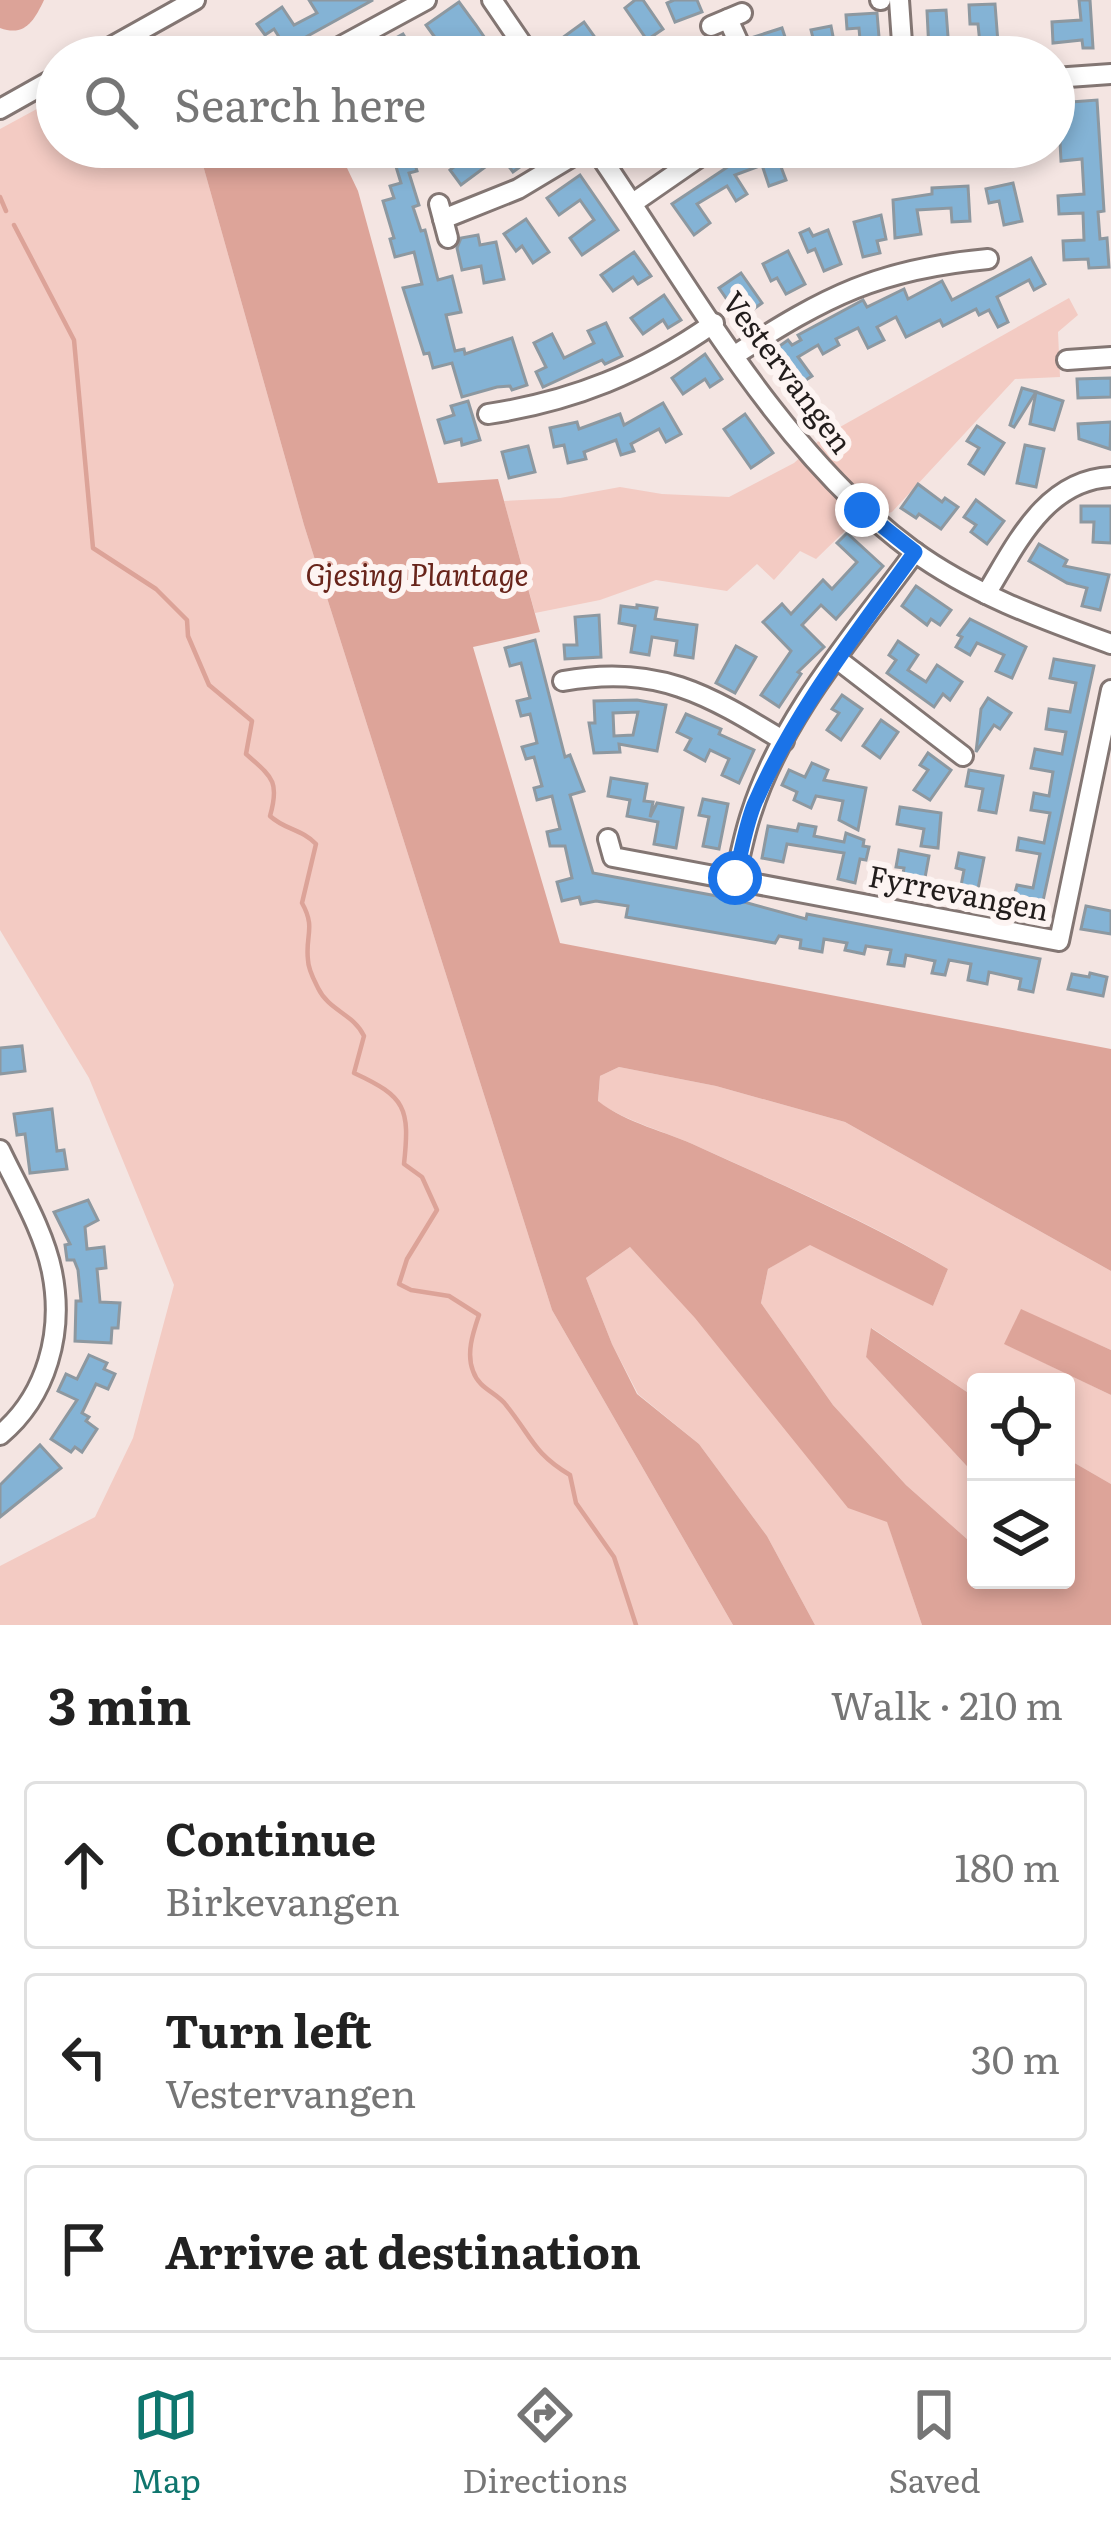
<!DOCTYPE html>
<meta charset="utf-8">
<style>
body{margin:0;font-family:Literata,serif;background:#f6f6f6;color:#222}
.controls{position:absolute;right:36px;bottom:36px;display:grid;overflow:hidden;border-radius:12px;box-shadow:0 6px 18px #0003}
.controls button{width:108px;height:108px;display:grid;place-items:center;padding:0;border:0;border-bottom:3px solid #e0e0e0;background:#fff;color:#222;font:60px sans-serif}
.stop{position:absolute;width:36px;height:36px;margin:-27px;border:9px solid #1a73e8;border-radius:50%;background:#fff}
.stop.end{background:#1a73e8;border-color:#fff;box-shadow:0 3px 12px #0008}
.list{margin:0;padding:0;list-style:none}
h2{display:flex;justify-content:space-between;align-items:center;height:156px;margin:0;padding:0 48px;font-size:51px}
h2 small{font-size:39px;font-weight:400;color:#767676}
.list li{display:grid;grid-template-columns:78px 1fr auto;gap:36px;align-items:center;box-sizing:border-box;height:168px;margin:0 24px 24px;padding:0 24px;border:3px solid #e0e0e0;border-radius:12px}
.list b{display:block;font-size:45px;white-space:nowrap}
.list p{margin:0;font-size:39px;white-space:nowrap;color:#767676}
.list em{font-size:39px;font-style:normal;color:#767676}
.icon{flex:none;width:66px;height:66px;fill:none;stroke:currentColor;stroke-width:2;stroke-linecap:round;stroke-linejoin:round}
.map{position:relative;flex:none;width:1111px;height:1625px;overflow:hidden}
.search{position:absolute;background:#fff;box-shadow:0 6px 18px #0003;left:36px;right:36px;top:36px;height:132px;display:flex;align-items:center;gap:30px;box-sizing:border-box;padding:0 42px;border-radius:66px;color:#767676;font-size:45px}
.sheet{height:732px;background:#fff}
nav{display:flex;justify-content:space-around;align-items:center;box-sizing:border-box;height:168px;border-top:3px solid #e0e0e0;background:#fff;font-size:33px;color:#767676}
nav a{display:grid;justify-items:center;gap:6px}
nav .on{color:#0f766e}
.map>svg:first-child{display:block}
.green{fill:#f3cbc3}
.forest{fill:#dda499}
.water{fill:#dca398}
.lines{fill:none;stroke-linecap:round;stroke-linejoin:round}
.stream{stroke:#dca398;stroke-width:4.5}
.building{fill:#84b3d5;stroke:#8d98a0;stroke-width:3;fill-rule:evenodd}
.minor-casing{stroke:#837673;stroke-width:24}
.minor{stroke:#fff;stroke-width:18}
.route{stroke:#1a73e8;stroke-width:15}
.labels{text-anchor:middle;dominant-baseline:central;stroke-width:12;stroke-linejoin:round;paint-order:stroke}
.street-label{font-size:30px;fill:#221d1c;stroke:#fdf4f2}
.park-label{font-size:30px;font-style:italic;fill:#68241a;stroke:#fdf4f2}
</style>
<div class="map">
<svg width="1111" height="1625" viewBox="0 0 1111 1625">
<rect width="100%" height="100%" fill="#f4e5e2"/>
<!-- green -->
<g class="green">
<polygon points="57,98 57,147 173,147 199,151 304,525 552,1310 733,1625 0,1625 0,1566 95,1517 133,1438 174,1285 89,1078 0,930 0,129"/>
<polygon points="1069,298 1078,315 1058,332 1060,377 1015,379 892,512 853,523 816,559 800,551 774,580 757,564 727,591 656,580 600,600 535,613 504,501 560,498 620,487 662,494 729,497 794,463 824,436"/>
<path d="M619,1067L716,1086L845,1122L1111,1271V1350L1021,1310L1005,1344L1111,1395V1484L1066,1458V1382H976V1398L872,1328L866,1357L976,1476V1547L906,1485L833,1405L761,1303L768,1269L810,1244L933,1306L948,1269C868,1221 783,1185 699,1147C665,1131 629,1123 598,1102L600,1076Z"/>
<polygon points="630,1247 887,1521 922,1625 815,1625 767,1536 699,1444 638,1394 612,1344 586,1278"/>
</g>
<!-- forest -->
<g class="forest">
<path d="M205,147H337L358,191L438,483L498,479L540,632L473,647L560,943L1111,1049V1271L845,1122L716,1086L619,1067L600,1076L598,1101C628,1124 665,1131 699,1147C783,1185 868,1222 948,1269L933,1306L810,1245L768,1269L761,1303L833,1405L906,1485L976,1547V1580H1066V1458L1111,1484V1625H922L887,1522L848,1508L695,1318L630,1247L586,1278L612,1344L637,1394L699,1444L767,1536L815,1625H733L552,1310L304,525L199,151Z"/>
<polygon points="1021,1309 1111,1350 1111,1395 1004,1344"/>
<polygon points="871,1328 976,1398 976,1476 866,1357"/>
</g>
<!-- water -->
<path class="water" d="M0,0H44C34,21 25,37 0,28Z"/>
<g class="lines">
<!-- stream -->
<g class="stream">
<polyline points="0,197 6,211"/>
<path d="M14,225L74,340L93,548L156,589L187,620L188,636L209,685L252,721L246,754C272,777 280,781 270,816C285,830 302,829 316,844L302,903C316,928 305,935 308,960C308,969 314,980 318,988C329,1011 354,1014 364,1036L354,1073C406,1097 410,1108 404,1164L422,1177L437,1210L407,1259L399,1284L411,1290L449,1296L479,1315C473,1333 466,1353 473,1371C479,1389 496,1392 506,1405C532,1437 533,1453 570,1475L576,1503L614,1557L636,1625"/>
</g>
</g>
<!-- building -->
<g class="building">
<polygon points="309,0 373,0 304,38 308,45 291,56 274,29 265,35 257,24 282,7 294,25 317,13"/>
<polygon points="635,0 643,0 663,29 647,40 625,8"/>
<polygon points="674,0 697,0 702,12 675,22 667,3"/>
<polygon points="1079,0 1090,0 1093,48 1083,48 1082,40 1053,43 1052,22 1081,20"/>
<polygon points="459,2 476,25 498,57 449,57 426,25"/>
<polygon points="995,4 998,43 980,44 978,24 970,24 969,5"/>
<polygon points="946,10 949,50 929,51 927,11"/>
<polygon points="877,13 880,49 861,51 859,28 847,29 846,15"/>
<polygon points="584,22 609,57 559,57 551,46"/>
<polygon points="831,26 837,57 819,57 817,49 792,57 772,57 770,50 759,53 754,37 782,28 787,43 813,38 811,30"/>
<polygon points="403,34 417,57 361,57"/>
<polygon points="1097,100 1104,211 1098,212 1100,239 1107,238 1109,267 1089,268 1088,259 1064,260 1063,241 1084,240 1083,213 1059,214 1058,196 1084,194 1082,159 1061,161 1058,103"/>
<polygon points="390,147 410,147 417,171 409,173 419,205 413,207 421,231 425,230 438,280 452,276 461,312 446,315 455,351 464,349 465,354 512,338 527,385 512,390 510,386 497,387 462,397 452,363 433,368 429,353 424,354 403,288 422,284 414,252 395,257 390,239 394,238 383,201 394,198 390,186 401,183"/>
<polygon points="455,147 481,147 492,162 461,185 450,170 464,159"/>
<polygon points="515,147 548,147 513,172 502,157"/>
<polygon points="770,147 807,149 778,159 786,180 769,186 762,165 735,175 747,194 736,201 727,186 697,204 710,223 694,235 672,204 741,158"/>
<polygon points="580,175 618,230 582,255 570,238 594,220 580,200 559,215 547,198"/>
<polygon points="1013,183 1022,221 1004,225 999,201 989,203 986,189"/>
<polygon points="968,186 970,221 952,222 951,208 917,210 921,234 895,238 893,200 932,194 932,188"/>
<polygon points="881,215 886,239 877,241 880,253 863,257 854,222"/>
<polygon points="526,219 549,252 533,263 522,246 516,251 504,234"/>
<polygon points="809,229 813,236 828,230 841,264 824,271 815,249 808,252 800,233"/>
<polygon points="478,235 480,245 496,242 504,279 484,283 481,266 462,270 457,248 461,238"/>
<polygon points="788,251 805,284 786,294 777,278 771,281 763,264"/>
<polygon points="634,252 651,276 638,284 633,277 613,291 601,275"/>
<polygon points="1031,258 1045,284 1034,290 1029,280 997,297 1008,322 998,327 989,310 979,315 976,309 943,326 940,320 906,337 896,317 877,327 884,340 868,348 858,328 836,339 839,345 823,354 818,345 798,357 812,376 795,387 771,352 788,340 792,345 801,340 798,335 863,300 867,307 904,289 908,299 942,281 952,300"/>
<polygon points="741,273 762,303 748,313 738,299 730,304 719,288"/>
<polygon points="664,295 681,320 668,328 663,320 643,334 631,318"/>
<polygon points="606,323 622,356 605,364 602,360 543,387 536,372 546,367 534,343 552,334 564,358 594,343 588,331"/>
<polygon points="705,354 722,379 710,387 705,379 683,394 672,378"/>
<polygon points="1111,378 1111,397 1078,398 1077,379"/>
<polygon points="1022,388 1036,392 1014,427 1010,425"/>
<polygon points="1036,392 1063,401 1054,430 1030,424"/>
<polygon points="468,401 480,440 462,445 461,439 445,443 438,420 454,415 451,406"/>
<polygon points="663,403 681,434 666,442 659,429 631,444 634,451 621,455 616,440 584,452 586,459 568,463 564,445 554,447 550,428 577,422 579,429 620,414 624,425"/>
<polygon points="745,414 773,453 751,468 724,429"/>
<polygon points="1111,422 1110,449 1079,439 1078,424"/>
<polygon points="977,426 1004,443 984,474 969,464 979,448 967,441"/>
<polygon points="1025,445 1044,449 1036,487 1017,483"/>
<polygon points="528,446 535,472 509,478 502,452"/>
<polygon points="918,484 942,502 945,498 958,507 941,529 919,514 916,518 901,508"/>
<polygon points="976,500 1004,521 987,544 971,532 976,525 964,517"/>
<polygon points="1081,506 1111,506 1111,543 1093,542 1094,522 1081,522"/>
<polygon points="847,533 883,566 836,619 821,605 802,625 824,647 798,672 801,674 779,707 761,695 791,651 763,622 782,604 791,614 823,580 832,589 857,562 837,543"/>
<polygon points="1039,544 1067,560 1064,566 1109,575 1100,610 1082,606 1087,588 1067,583 1029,561"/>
<polygon points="916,586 951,610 940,625 931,619 927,625 902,606"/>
<polygon points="637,605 657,608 655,619 697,625 693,658 675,655 677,641 652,637 649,655 631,652 635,626 619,623 621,606 637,608"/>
<polygon points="599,615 601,657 565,659 564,645 577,645 575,617"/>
<polygon points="970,619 1026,647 1012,678 996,671 1004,655 977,643 970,655 956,647 962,637 958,635"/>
<polygon points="535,640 565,757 570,755 584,791 570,795 593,873 733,899 806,919 807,914 1040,959 1033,992 1019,989 1021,979 989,972 987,984 968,980 971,964 949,960 945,975 932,973 935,961 906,955 904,966 888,964 891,950 866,946 864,954 845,950 847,943 824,939 822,952 800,948 801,940 779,936 775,943 626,917 628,906 596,901 581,904 579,897 562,901 557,882 572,878 565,846 550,846 547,832 560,829 552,796 537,800 534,788 542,786 534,757 526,759 522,747 537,743 530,714 521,716 517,701 530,698 521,663 510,666 505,648"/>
<polygon points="898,641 918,655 908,670 926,682 937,665 962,682 950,700 943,694 934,707 887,673 896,660 889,655"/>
<polygon points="736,646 756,657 735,693 716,683"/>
<polygon points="1054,659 1094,666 1041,910 1012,904 1017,885 1033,888 1040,854 1017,850 1019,838 1044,843 1050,813 1031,810 1034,793 1049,796 1053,772 1031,768 1035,749 1062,754 1066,732 1046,729 1049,709 1070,712 1076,683 1050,678"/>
<polygon points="842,695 862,709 841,740 827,730 839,713 832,709"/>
<polygon points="988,698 1011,713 1000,729 994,725 976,752 981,709"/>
<path d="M637,700L666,705L657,751L619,744L620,752L594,753L589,723H595L594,701ZM638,712L633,735L614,736L613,713Z"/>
<polygon points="686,714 721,729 719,734 754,750 739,783 722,775 729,759 710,750 705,761 685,750 691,739 677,732"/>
<polygon points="881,720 898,732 880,758 863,746"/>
<polygon points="928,753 951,770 930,800 914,790 928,770 920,765"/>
<polygon points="812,763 828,770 824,780 866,788 858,830 839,820 843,801 816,796 811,808 794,800 797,792 782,785 789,770 805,777"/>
<polygon points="969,770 1003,776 996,813 979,810 983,789 966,786"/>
<polygon points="611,778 647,784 644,801 653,802 650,817 657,803 683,808 676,848 654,844 658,822 627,816 630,800 608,796"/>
<polygon points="703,799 728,804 719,849 703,846 709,817 699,815"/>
<polygon points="900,807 941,813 938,848 921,846 924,829 897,824"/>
<polygon points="799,824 816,827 814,836 844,842 846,833 864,840 863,846 869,847 866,860 860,859 855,883 838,879 844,853 787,844 783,862 762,858 768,826 797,831"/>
<polygon points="899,850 929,856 922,894 900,890 904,868 896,867"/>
<polygon points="959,853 984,858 977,894 960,891 964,870 956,868"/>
<polygon points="1086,906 1111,911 1111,934 1081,929"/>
<polygon points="1090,973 1107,977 1103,996 1068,989 1072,974 1089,977"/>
<polygon points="22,1046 25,1071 0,1074 0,1048"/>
<polygon points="52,1109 57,1151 64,1150 67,1169 30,1173 25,1134 17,1135 14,1114"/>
<polygon points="88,1200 98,1220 85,1227 87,1249 104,1247 106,1268 97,1269 100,1302 120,1303 118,1328 112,1328 111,1343 75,1341 76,1301 81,1301 78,1270 74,1260 67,1260 65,1245 70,1244 54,1212"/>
<polygon points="89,1355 107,1363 104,1369 115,1374 108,1389 96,1384 82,1413 89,1417 86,1421 97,1429 82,1452 75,1447 71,1452 51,1439 77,1400 58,1391 66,1374 77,1379"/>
<polygon points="40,1445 61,1468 0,1517 0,1485"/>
</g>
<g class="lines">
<!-- minor casing -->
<g class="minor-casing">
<g id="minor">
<polyline points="492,0 531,57"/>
<polyline points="880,0 881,0"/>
<polyline points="899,0 903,57"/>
<polyline points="728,19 745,57"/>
<polyline points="711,26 742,13"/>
<polyline points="334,50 426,0"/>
<polyline points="93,57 195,0"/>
<polyline points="1054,78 1111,74"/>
<polyline points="0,109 57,77"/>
<path d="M594,147C688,283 777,450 912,550C972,594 1042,619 1111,644"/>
<polyline points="633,203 714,147"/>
<polyline points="439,204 448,238"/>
<polyline points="443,219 518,189 588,147"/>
<path d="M735,355C826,296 879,269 988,259"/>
<polyline points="1067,360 1111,357"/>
<path d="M488,414C573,401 643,373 714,323"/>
<path d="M986,594C1016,545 1045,480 1111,477"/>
<polyline points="837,659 963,756"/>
<path d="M563,681C657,664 707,694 784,741"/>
<polyline points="608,839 613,857 1059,941 1111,690"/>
<path d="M735,878C740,857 744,835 751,814C782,716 856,633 915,552"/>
<path d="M0,1150C18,1188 44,1231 52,1272C64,1332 47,1396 0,1435"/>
</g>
</g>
<!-- minor -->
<use href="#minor" class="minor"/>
</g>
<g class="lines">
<!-- route -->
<path class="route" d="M735,878C741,854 745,828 754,805C794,712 856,634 915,552L862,510"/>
</g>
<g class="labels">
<!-- street labels -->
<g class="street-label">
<text transform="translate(789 371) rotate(53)">Vestervangen</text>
<text transform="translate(959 891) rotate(11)">Fyrrevangen</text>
</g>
<!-- park labels -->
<g class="park-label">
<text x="417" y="573">Gjesing Plantage</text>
</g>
</g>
</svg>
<div class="controls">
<button><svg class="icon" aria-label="locate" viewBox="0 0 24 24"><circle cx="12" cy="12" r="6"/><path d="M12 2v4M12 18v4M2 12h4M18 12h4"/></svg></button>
<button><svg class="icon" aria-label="layers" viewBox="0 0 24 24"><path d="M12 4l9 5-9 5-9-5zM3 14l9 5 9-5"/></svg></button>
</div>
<div class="stop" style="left:735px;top:878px"></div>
<div class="stop end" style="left:862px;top:510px"></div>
<div class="search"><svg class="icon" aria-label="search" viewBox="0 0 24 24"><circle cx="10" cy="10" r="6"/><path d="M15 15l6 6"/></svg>Search here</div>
</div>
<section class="sheet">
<h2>3 min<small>Walk · 210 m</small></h2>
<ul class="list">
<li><svg class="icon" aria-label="ahead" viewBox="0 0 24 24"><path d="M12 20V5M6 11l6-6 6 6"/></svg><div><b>Continue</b><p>Birkevangen</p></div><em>180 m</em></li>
<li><svg class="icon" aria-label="left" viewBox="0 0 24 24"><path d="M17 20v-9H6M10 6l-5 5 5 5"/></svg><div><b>Turn left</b><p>Vestervangen</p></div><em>30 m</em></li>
<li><svg class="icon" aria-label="arrive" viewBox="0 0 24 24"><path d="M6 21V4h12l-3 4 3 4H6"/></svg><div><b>Arrive at destination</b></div></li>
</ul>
</section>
<nav>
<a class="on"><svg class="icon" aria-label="map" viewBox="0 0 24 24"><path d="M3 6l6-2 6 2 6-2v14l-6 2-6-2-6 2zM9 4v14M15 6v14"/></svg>Map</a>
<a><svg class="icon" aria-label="directions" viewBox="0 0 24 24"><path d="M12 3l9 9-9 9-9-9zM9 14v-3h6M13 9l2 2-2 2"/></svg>Directions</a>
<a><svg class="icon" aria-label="saved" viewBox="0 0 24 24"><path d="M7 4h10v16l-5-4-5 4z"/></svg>Saved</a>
</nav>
